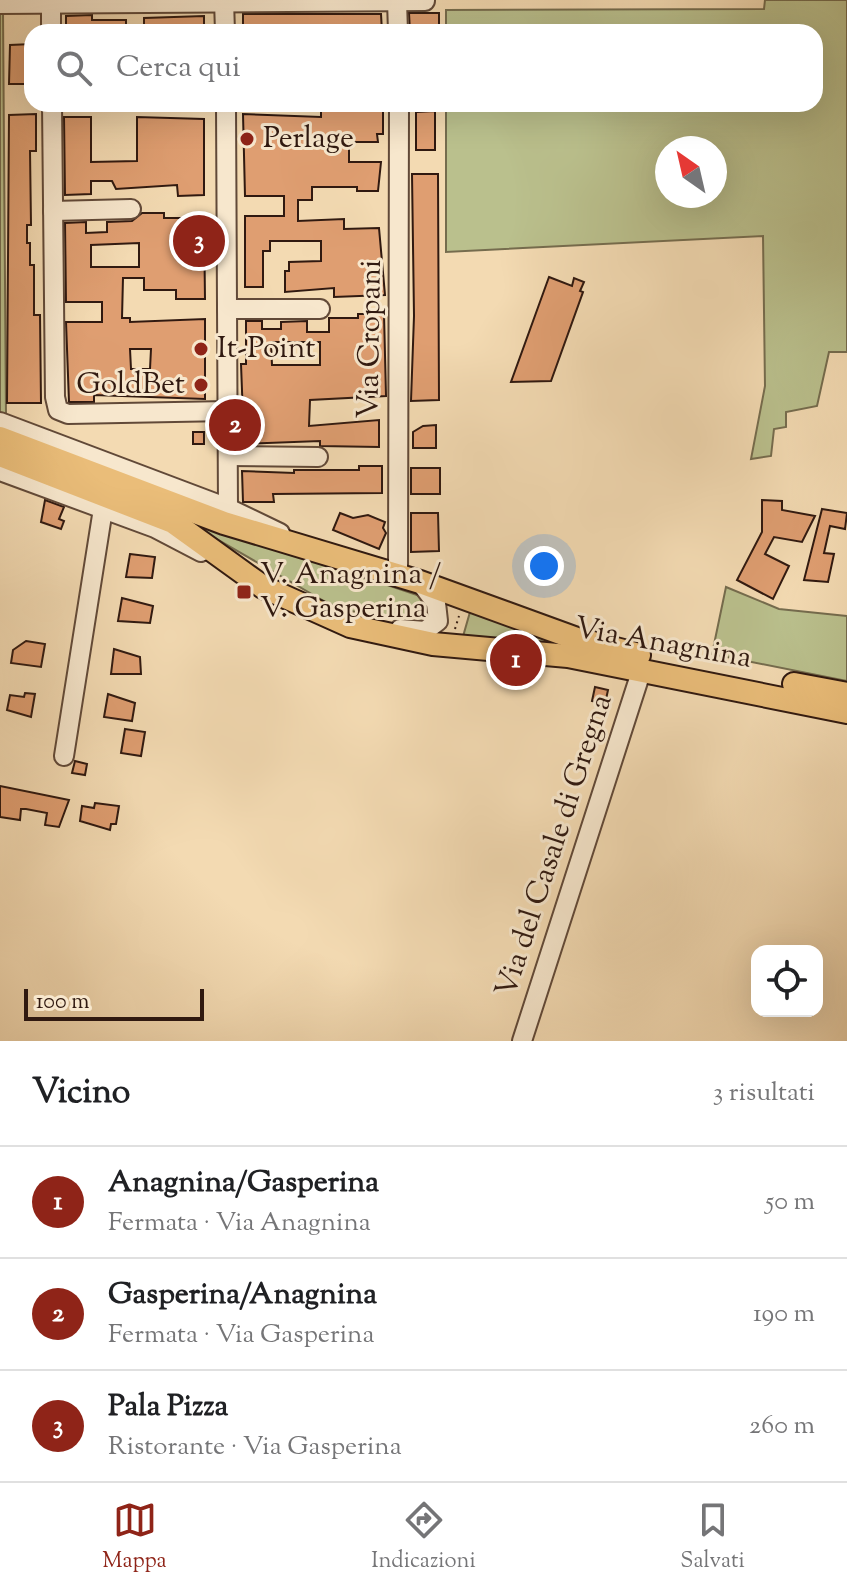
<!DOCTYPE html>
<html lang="it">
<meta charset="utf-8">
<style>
body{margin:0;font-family:"Sorts Mill Goudy",serif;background:#f6f6f6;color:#202124}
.controls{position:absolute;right:24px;bottom:24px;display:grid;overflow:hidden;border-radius:16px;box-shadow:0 8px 32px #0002}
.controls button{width:72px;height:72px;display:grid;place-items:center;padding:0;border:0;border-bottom:2px solid #e0e0e0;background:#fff;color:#202124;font:40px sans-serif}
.compass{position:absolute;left:655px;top:136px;width:72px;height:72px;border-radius:50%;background:#fff;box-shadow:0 8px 32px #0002;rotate:326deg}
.scale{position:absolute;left:24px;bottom:20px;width:180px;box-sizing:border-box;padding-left:8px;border:4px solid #301910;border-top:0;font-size:22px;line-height:28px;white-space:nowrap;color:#301910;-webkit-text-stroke:6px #f7e7cd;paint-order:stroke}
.you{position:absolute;left:544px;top:566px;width:28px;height:28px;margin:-20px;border:6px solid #fff;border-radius:50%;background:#1a73e8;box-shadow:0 0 0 12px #1a73e833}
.badge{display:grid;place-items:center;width:52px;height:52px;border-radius:50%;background:#8f2418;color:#fff;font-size:26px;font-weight:700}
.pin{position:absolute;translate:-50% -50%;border:4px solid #fff;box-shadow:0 2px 8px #0006}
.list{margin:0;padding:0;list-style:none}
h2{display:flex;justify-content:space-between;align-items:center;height:104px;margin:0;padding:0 32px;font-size:34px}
h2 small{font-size:26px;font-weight:400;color:#757577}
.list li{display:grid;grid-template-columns:52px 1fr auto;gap:24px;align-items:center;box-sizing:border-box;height:112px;padding:0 32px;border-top:2px solid #e0e0e0}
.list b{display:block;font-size:30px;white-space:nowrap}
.list p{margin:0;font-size:26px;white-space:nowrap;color:#757577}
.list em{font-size:26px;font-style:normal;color:#757577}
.icon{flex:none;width:44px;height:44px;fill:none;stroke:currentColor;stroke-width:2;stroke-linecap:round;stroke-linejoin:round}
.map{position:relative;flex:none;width:847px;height:1041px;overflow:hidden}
.search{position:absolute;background:#fff;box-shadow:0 8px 32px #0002;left:24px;right:24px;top:24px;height:88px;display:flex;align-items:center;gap:20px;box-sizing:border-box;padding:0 28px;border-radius:24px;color:#757577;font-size:30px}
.sheet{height:440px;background:#fff}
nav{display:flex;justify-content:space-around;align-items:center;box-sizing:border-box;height:112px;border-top:2px solid #e0e0e0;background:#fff;font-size:22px;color:#757577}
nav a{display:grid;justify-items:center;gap:4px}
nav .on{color:#8f2418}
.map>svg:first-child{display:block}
.green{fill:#bac08d;stroke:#756c4e;stroke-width:2;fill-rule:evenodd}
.building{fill:#df9e71;stroke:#301910;stroke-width:2;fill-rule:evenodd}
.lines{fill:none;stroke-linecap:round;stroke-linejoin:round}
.minor-casing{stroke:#614938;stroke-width:22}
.major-casing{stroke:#301910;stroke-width:26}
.path{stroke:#301910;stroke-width:2;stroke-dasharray:2 4;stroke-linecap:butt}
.minor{stroke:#f7e7cd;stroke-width:18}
.major{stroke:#eabd79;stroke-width:22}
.poi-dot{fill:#8f2418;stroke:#f7e7cd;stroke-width:3}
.labels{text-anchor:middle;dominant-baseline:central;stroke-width:6;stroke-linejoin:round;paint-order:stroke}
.poi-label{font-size:30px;fill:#301910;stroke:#f7e7cd;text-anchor:start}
.street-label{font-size:30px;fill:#301910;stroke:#f7e7cd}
</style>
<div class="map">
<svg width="847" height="1041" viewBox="0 0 847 1041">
<rect width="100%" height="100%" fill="#f3dab2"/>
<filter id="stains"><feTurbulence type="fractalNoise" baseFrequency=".0025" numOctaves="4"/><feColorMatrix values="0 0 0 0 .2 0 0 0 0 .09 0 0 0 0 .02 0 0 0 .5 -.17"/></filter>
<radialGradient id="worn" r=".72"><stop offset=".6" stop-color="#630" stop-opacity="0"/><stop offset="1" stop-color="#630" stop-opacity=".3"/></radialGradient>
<!-- green -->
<g class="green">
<path d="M765,0H847V352H829L817,406L786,412V427L774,429L771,456L751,459L765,386L763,236L446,252V104H815V32H446V10L764,9ZM715,148V196H667V148Z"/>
<polygon points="0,13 3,13 6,416 0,413"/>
<polygon points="170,512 420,596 429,608 431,619 423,625 336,608"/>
<polygon points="726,587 779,609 847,616 847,681 712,654"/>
<polygon points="470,612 589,654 462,640"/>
</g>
<!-- building -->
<g class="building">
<polygon points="409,13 439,13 439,32 410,32"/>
<polygon points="243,14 381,14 382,32 243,32"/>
<polygon points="92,15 92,20 126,20 126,32 66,32 66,16"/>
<polygon points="204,16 204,32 144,32 144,18"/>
<polygon points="32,44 32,84 9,84 10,45"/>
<polygon points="321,110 383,111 383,134 377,134 378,142 349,142 349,162 381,162 378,191 357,191 357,187 312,187 312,200 298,200 298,221 344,219 344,229 379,228 385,295 334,297 334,288 285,292 285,271 289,271 289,262 321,261 321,241 270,241 270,251 263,251 263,287 245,287 245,216 284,216 284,196 245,196 243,114 321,117"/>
<polygon points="435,111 435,150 416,150 416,112"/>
<polygon points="36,114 36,151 30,151 31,225 27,225 27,243 30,243 30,265 34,265 34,315 40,315 41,403 7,403 9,115"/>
<polygon points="64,117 91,117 91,162 137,161 137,117 204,119 204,195 178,196 177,185 116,189 112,181 91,181 91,194 65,195"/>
<polygon points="412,174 438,174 439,400 411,401 414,316"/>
<path d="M142,213H164V218H204L205,299H176V290H144V278H123L122,318H130V322L205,319V399L94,395V402H69L66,322H102V302H66L65,223L86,222V233L107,232V222L132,221ZM139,243V267H91V245ZM130,349H151L150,369H131Z"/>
<polygon points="549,277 572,286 574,278 584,282 580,291 583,292 551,381 511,382"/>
<path d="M358,314H384L386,396L310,400L309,426L379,420V447L320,446V441L244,444L241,364H246V321H262V329H281V322L307,321V332H329V318H358ZM271,342H320V365H272Z"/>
<polygon points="436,425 436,448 413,448 413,432 423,426"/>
<rect x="193" y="432" width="11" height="12"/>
<polygon points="359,466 382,466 382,493 273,494 274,502 243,502 242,471 294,473 294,470 359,470"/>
<rect x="411" y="468" width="29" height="26"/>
<polygon points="45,500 64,507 59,519 64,521 61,529 41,522"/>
<polygon points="762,500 782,501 782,510 815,516 802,542 774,537 765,554 789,566 773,599 737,580 762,532"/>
<polygon points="822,509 847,513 845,529 830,526 824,553 834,554 828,582 804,580"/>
<polygon points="340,513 353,518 368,515 385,522 383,528 386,533 379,549 333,530"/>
<polygon points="411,513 438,513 439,551 411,552"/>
<polygon points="130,554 155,557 152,578 126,577"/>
<polygon points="122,598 153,606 150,623 118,621"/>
<polygon points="26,641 45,644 41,667 11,663 13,650"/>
<polygon points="114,649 140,657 141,674 111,674"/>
<polygon points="595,687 608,690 605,704 592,701"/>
<polygon points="25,693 35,694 31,717 7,710 10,695 24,697"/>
<polygon points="108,694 135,703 132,721 104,717"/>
<polygon points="125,729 145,732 141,756 121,753"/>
<polygon points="75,761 87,764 85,775 72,773"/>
<polygon points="0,786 69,800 59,827 45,825 47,813 26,809 21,809 20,820 0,817"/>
<polygon points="95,803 119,806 116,824 111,824 110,830 80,821 82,806 94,808"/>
</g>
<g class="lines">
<!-- minor casing -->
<g class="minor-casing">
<g id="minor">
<polyline points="224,0 225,32"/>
<polyline points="397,1 398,32"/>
<polyline points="51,3 51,32"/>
<polyline points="0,4 425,1"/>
<polyline points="52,104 55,397 58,410 68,414 228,411"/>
<polyline points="226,104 228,508"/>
<polyline points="53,211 131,209"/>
<polyline points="227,309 320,309"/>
<polyline points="0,422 228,508 280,533"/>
<polyline points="228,456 318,457"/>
<polyline points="0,471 155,528 201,552"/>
<polyline points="398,575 399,104"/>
<polyline points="400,629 425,631 438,621 436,603 420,582"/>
<polyline points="64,756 103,509"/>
<polyline points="522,1041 642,669"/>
</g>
</g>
<!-- major casing -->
<g class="major-casing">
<g id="major">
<polyline points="0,438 224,523 420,582 577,639 639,655"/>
<polyline points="0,455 173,522 263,587 350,626 433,644 568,656 847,712"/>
<polyline points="794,684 847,694"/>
</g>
</g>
<!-- path -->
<polyline class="path" points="455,629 459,616"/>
<!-- minor -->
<use href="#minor" class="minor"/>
<!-- major -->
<use href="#major" class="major"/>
</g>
<!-- markers -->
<g class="poi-dot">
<circle cx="247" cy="139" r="8"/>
<circle cx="201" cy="349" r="8"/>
<circle cx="201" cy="385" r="8"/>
<rect x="236" y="584" width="16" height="16" rx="4"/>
</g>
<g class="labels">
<!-- poi labels -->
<g class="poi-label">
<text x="263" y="139">Perlage</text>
<text x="217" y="349">It-Point</text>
<text x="185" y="385" text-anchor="end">GoldBet</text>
<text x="260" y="575">V. Anagnina /<tspan x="260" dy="34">V. Gasperina</tspan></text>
</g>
<!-- street labels -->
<g class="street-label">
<text transform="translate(371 339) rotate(-89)">Via Cropani</text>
<text transform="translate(663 644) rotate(10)">Via Anagnina</text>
<text transform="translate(555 846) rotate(-72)">Via del Casale di Gregna</text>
</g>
</g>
<rect width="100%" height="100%" filter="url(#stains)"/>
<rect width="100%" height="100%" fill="url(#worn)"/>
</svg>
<div class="controls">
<button><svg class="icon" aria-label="locate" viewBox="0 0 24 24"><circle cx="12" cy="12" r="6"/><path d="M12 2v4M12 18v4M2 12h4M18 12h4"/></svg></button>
</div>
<svg class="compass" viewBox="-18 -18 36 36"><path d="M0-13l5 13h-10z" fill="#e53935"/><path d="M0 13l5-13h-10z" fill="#757577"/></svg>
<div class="scale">100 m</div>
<div class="you"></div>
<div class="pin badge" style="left:516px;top:660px">1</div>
<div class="pin badge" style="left:235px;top:425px">2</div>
<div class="pin badge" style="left:199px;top:241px">3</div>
<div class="search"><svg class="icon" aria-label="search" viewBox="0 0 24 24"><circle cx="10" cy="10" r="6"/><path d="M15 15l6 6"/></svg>Cerca qui</div>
</div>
<section class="sheet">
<h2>Vicino<small>3 risultati</small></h2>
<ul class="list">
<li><span class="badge">1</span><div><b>Anagnina/Gasperina</b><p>Fermata · Via Anagnina</p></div><em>50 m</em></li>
<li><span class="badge">2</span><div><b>Gasperina/Anagnina</b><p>Fermata · Via Gasperina</p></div><em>190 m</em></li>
<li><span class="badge">3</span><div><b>Pala Pizza</b><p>Ristorante · Via Gasperina</p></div><em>260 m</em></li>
</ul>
</section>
<nav>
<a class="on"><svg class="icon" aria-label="map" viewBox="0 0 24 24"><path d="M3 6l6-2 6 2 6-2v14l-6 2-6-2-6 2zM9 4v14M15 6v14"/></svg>Mappa</a>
<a><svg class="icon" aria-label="directions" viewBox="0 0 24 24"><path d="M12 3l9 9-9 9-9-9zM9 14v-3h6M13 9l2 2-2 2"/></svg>Indicazioni</a>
<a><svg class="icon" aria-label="saved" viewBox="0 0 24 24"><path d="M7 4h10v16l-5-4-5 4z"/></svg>Salvati</a>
</nav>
